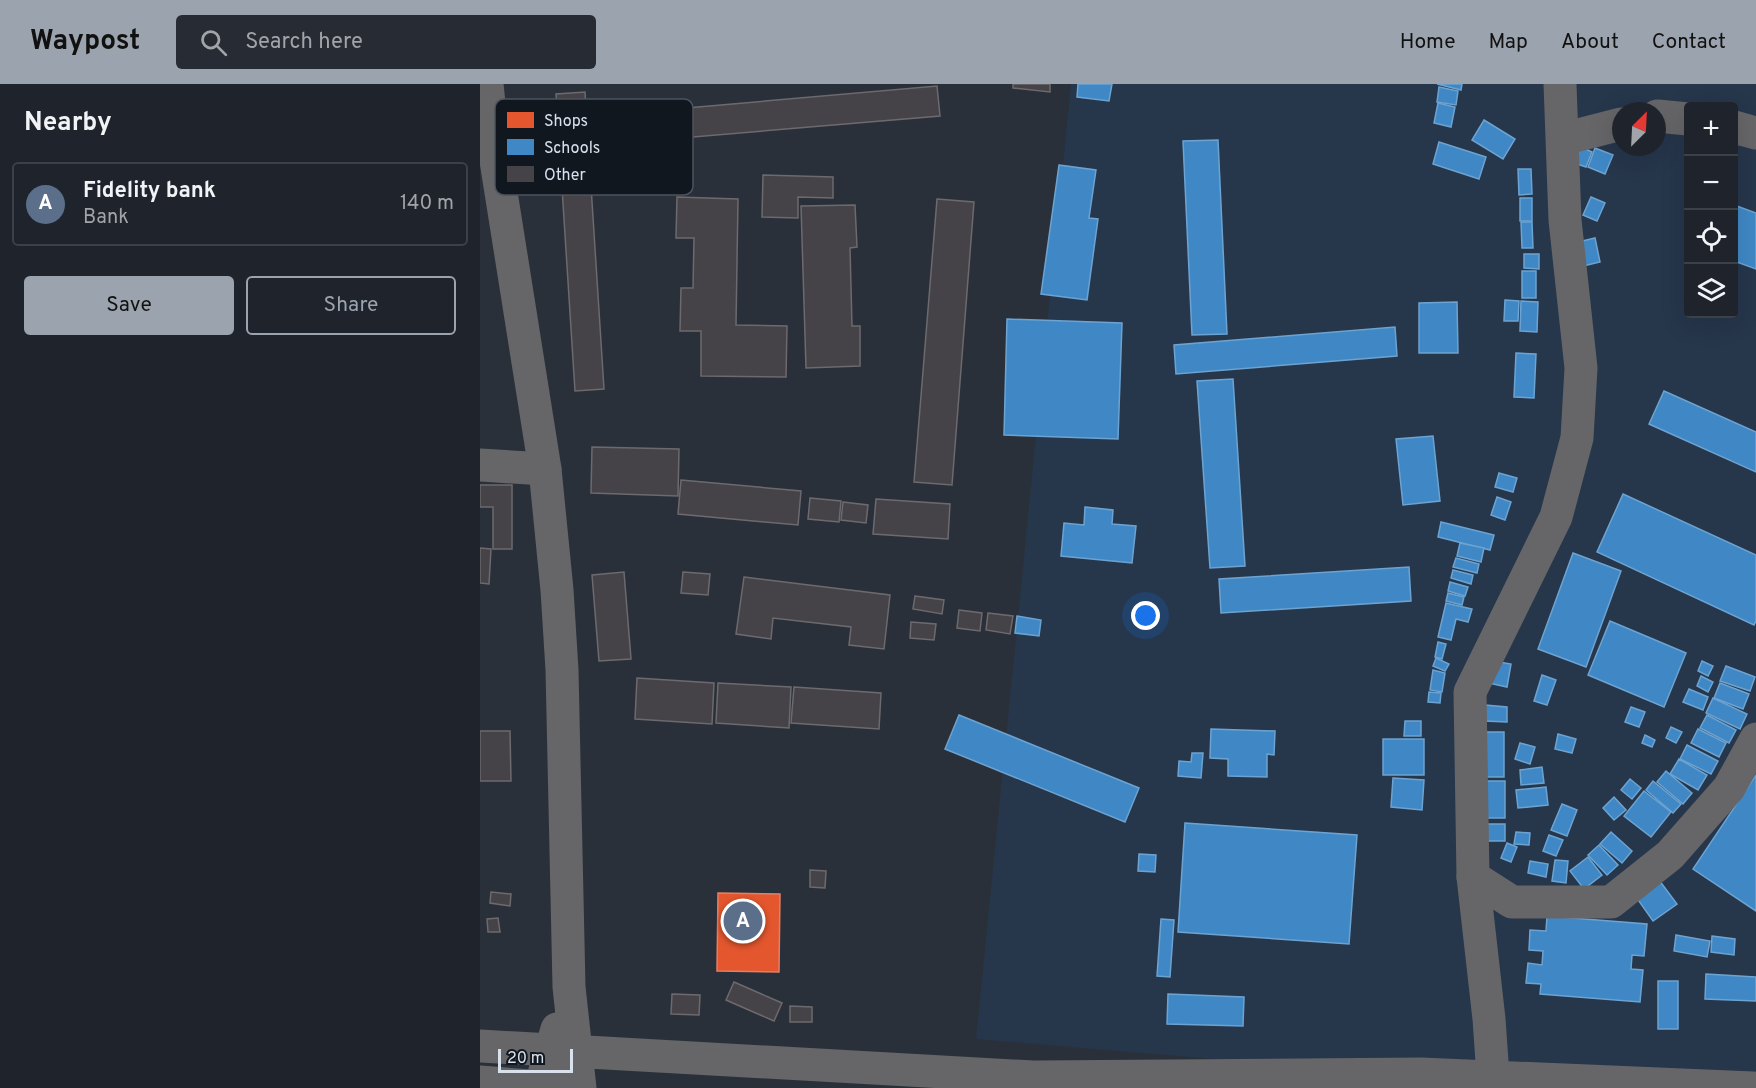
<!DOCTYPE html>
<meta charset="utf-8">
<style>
body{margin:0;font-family:Overpass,sans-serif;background:#272c34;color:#f1f3f6}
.controls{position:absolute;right:18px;top:18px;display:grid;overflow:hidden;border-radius:6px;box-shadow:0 6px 24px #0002}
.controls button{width:54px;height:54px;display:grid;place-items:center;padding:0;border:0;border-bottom:2px solid #3c4148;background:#1f242c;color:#f1f3f6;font:30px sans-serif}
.compass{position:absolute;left:1132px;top:18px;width:54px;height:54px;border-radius:50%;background:#1f242c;box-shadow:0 6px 24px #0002;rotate:24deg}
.scale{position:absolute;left:18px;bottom:15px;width:75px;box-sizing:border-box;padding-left:6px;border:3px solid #d9e1ed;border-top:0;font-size:16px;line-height:21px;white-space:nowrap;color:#d9e1ed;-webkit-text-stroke:4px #11171f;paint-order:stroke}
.you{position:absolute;left:666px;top:532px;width:21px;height:21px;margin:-15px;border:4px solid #fff;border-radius:50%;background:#1a73e8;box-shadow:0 0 0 9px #1a73e833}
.badge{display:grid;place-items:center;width:39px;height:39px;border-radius:50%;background:#9ba3ae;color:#fff;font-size:20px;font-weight:700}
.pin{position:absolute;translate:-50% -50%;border:3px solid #fff;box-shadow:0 2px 6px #0006}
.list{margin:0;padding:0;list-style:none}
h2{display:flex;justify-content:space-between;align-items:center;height:78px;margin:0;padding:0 24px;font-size:26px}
h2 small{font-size:20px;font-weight:400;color:#a1a4a9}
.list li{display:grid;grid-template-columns:39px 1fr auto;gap:18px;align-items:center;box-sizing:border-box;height:84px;margin:0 12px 12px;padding:0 12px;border:2px solid #3c4148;border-radius:6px}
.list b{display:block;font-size:22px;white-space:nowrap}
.list p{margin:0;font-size:20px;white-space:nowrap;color:#a1a4a9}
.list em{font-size:20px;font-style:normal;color:#a1a4a9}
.actions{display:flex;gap:12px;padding:18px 24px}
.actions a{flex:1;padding:14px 0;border:2px solid #9ba3ae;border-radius:6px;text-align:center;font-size:21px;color:#9ba3ae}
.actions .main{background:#9ba3ae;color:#111}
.icon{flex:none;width:33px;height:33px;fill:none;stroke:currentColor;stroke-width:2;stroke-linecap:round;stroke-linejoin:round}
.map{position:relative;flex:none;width:1276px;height:1004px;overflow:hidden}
header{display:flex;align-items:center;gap:36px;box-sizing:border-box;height:84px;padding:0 30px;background:#9ba3ae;color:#111}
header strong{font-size:28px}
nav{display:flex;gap:33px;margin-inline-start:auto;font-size:21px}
.search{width:420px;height:54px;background:#272c34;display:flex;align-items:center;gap:15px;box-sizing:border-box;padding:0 21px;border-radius:6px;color:#a1a4a9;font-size:22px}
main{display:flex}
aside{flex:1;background:#1f242c}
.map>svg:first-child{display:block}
.built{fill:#26364b;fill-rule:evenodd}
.shops{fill:#e4572e;stroke:#e18067;stroke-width:1.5}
.schools{fill:#3f88c5;stroke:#6da3d1;stroke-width:1.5}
.building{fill:#454347;stroke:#6c6a6e;stroke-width:1.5}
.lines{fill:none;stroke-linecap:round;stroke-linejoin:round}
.minor{stroke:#666568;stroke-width:33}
.key{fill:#11171f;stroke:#4d545d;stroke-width:1.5}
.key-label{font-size:16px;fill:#d9e1ed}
</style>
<header>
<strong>Waypost</strong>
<div class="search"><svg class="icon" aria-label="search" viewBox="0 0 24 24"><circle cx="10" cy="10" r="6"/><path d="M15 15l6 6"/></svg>Search here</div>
<nav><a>Home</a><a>Map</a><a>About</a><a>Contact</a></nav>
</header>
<main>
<aside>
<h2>Nearby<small></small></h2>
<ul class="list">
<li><span class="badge" style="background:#5c6f8a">A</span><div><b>Fidelity bank</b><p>Bank</p></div><em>140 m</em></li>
</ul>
<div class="actions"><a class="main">Save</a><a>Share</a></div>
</aside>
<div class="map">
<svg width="1276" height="1004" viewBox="0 0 1276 1004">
<rect width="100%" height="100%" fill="#29303a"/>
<!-- built -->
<path class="built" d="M591,0H1276V1004H1077L496,955ZM1208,22H1254V230H1208ZM1141,27H1177V63H1141Z"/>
<!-- shops -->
<polygon class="shops" points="238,809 300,810 299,888 237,887"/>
<!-- schools -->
<g class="schools">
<polygon points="598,0 632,0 629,17 597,13"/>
<polygon points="957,0 982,0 981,6"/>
<polygon points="959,3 978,7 976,21 957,18"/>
<polygon points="958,19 975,23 971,43 954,39"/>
<polygon points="1004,36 1035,55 1023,75 992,56"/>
<polygon points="738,56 747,250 712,251 703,57"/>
<polygon points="959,58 1006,73 999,95 953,80"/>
<polygon points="1101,63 1112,68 1106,83 1094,79"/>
<polygon points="1115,64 1133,71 1125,90 1108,83"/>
<polygon points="579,81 616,86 609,134 618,135 607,216 561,210"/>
<polygon points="1038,85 1051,85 1052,110 1039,111"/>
<polygon points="1111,113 1125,119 1117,137 1103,131"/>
<rect x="1040" y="114" width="12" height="23"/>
<polygon points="1254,121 1276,129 1276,185 1254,177"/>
<polygon points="1041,138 1052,138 1053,164 1042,164"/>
<polygon points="1115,154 1120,178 1103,182 1098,158"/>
<polygon points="1044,170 1059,170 1059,185 1044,184"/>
<rect x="1042" y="187" width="14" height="27"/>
<polygon points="1025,216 1039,217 1038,237 1024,237"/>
<polygon points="1041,217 1058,218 1057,248 1040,247"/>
<polygon points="977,218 978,269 939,269 939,219"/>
<polygon points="527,235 642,239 638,355 524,351"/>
<polygon points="915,243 917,272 696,290 694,261"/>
<polygon points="1036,269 1056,270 1054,314 1034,313"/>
<polygon points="753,295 765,482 730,484 717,297"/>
<polygon points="1184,307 1276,348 1276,388 1169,340"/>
<polygon points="953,352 960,417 923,421 916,355"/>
<polygon points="1019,389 1037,394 1033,408 1015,403"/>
<polygon points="1143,410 1276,471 1276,537 1274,541 1117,468"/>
<polygon points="1017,413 1031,418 1025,436 1011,431"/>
<polygon points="605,423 633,426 632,440 656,442 652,479 581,472 584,439 604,441"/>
<polygon points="961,438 1014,451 1010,466 958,453"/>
<polygon points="980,459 1004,464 1001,478 977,472"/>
<polygon points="1093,469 1141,487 1106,583 1058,565"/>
<polygon points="976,474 999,480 997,489 973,483"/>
<polygon points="929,483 931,517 741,529 739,495"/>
<polygon points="973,486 993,491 991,500 971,494"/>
<polygon points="970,498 988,503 985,512 968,507"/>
<polygon points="968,509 984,513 982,521 966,517"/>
<polygon points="966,519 992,525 988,538 976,535 971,556 958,553"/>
<polygon points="537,532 561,536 559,552 535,549"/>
<polygon points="1130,537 1206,569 1184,623 1108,591"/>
<polygon points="958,558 966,560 962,575 955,573"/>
<polygon points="956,574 969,580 965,587 953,582"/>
<polygon points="1008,576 1031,580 1027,603 1004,598"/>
<polygon points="1222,577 1233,582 1228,592 1218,587"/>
<polygon points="1246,582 1275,593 1270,607 1240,597"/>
<polygon points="953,586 965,589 962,608 950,606"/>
<polygon points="1062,591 1076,596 1067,621 1054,617"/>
<polygon points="1221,592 1233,598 1228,608 1217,602"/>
<polygon points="1240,599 1269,610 1263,625 1234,614"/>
<polygon points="1209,605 1228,613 1223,626 1203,618"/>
<polygon points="949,608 961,609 960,619 948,618"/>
<polygon points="1233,614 1267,630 1260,645 1226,629"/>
<polygon points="1005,621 1027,623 1027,638 1004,637"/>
<polygon points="1151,623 1165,628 1159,643 1145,638"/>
<polygon points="479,631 659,704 645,738 465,665"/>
<polygon points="1227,631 1256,646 1249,659 1220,644"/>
<polygon points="925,637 941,637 941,652 924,652"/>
<polygon points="1191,643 1202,648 1196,659 1186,654"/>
<polygon points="731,645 795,647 794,671 787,670 787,693 748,692 748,675 730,674"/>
<polygon points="1218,645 1246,659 1239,673 1211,659"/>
<rect x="1000" y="648" width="24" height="45"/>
<polygon points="1078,650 1096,655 1092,669 1075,665"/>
<polygon points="1165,651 1175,656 1172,663 1162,659"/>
<rect x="903" y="655" width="41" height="36"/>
<polygon points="1040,659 1055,663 1050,680 1035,675"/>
<polygon points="1207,661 1238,677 1231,690 1200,675"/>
<polygon points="712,669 723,669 721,694 698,692 699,677 711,678"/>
<polygon points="1199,675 1227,691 1218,706 1190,690"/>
<polygon points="1062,683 1064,699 1041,701 1040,686"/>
<polygon points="1186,687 1212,709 1203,720 1177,698"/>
<polygon points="1276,691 1276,827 1213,785"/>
<polygon points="913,694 944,696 942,726 911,723"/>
<polygon points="1150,695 1161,704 1152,715 1141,706"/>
<polygon points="1001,697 1025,697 1025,734 1002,734"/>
<polygon points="1173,697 1201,720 1193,729 1166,706"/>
<polygon points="1066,703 1068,721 1038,724 1036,706"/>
<polygon points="1164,707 1191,728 1171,753 1144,732"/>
<polygon points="1134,713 1146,726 1134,736 1123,724"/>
<polygon points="1082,720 1097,726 1087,752 1071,746"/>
<polygon points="705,739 877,751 869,860 698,848"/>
<rect x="1005" y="740" width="20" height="17"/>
<polygon points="1036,748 1050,749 1049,761 1034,760"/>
<polygon points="1131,748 1152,767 1142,779 1120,760"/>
<polygon points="1069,751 1083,756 1076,772 1063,767"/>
<polygon points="1027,759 1037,763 1031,778 1021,774"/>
<polygon points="1119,761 1138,781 1127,791 1108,771"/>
<polygon points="659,770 676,771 675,788 658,787"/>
<polygon points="1108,773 1122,791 1104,805 1090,787"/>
<polygon points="1075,776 1088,777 1086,799 1072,797"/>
<polygon points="1050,777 1068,780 1066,793 1048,789"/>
<polygon points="1179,796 1197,820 1173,837 1156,813"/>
<polygon points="1067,832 1167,840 1164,872 1152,871 1151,885 1163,886 1160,918 1060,910 1061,900 1046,899 1048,879 1062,881 1063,867 1049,866 1050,846 1066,847"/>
<polygon points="681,835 694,836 690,893 677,892"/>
<polygon points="1196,851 1230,857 1227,873 1194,867"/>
<polygon points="1232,852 1255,855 1254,871 1231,868"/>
<polygon points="1226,890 1276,893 1276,917 1225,915"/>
<rect x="1178" y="897" width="20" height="48"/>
<polygon points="688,910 764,913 763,942 687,940"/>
</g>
<!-- building -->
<g class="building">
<polygon points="533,0 570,0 570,8 533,4"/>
<polygon points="457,2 460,32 118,61 115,32"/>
<polygon points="105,8 124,305 95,307 76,10"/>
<polygon points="283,91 353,93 353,114 318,113 318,134 282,133"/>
<polygon points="197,113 258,115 256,241 307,242 306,293 221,292 221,247 200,247 201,204 213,204 214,154 196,154"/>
<polygon points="457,115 494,118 472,401 434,398"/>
<polygon points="375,121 377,163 370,164 372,242 380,242 380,282 326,284 321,122"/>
<polygon points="112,363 199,365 198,412 111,409"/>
<polygon points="201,396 321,407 318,441 198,430"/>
<polygon points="0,401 32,401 32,465 13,465 13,423 0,423"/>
<polygon points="330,414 361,417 359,438 328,435"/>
<polygon points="396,415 470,420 468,455 393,450"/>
<polygon points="363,418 388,421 386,439 361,436"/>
<polygon points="0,464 11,465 9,500 0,499"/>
<polygon points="144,488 151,575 119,577 112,491"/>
<polygon points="203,488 230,490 228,511 201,509"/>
<polygon points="264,493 410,511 404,565 369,561 371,543 293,534 291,555 256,550"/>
<polygon points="435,512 464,516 462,530 433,525"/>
<polygon points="479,526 502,529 500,547 477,544"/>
<polygon points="508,529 533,532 530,550 506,546"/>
<polygon points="431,538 456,540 454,556 430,554"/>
<polygon points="157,594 234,599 232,640 155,635"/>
<polygon points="238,599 311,603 309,644 236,639"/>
<polygon points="314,603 401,609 399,645 311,639"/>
<polygon points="0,647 30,647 31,697 0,697"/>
<polygon points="330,786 346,787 345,804 330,803"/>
<polygon points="11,808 31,810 30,822 10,819"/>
<polygon points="18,834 20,848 8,848 7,835"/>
<polygon points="254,898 302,919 294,937 246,916"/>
<polygon points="192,910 220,911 219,931 191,930"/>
<polygon points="310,922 332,923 332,938 310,938"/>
</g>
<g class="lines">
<!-- minor -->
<g class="minor">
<polyline points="7,0 13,58 65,385 77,506 82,586 89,903 100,1004"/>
<polyline points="1177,32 1208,35"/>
<polyline points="1254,43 1276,49"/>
<polyline points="1083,55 1141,40"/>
<polyline points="0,381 65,385"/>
<polyline points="993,793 1032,818 1131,818 1190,771 1249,704 1276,655"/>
<polyline points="0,962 553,993 941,990 1273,1004"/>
<polyline points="1013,992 1009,935 993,793 990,608 1076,433 1097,354 1101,284 1085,136 1080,0"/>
<polyline points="0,998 77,1004"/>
<polyline points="60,1004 77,945"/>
</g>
</g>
<!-- legend -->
<rect x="15" y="15" width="198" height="96" rx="9" class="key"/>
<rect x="27" y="28" width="27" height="16" fill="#e4572e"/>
<rect x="27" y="55" width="27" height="16" fill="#3f88c5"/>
<rect x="27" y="82" width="27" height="16" fill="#454347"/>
<g class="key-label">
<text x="64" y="42">Shops</text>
<text x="64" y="69">Schools</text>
<text x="64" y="96">Other</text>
</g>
</svg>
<div class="controls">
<button>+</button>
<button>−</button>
<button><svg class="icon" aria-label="locate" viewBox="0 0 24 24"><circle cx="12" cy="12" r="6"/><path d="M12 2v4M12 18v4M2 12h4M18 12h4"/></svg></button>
<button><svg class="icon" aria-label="layers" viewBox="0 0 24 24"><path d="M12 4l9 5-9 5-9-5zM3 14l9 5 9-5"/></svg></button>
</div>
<svg class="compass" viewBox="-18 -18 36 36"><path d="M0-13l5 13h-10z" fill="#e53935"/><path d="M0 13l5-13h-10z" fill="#a1a4a9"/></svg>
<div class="scale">20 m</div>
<div class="you"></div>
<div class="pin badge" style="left:263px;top:837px;background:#5c6f8a">A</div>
</div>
</main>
